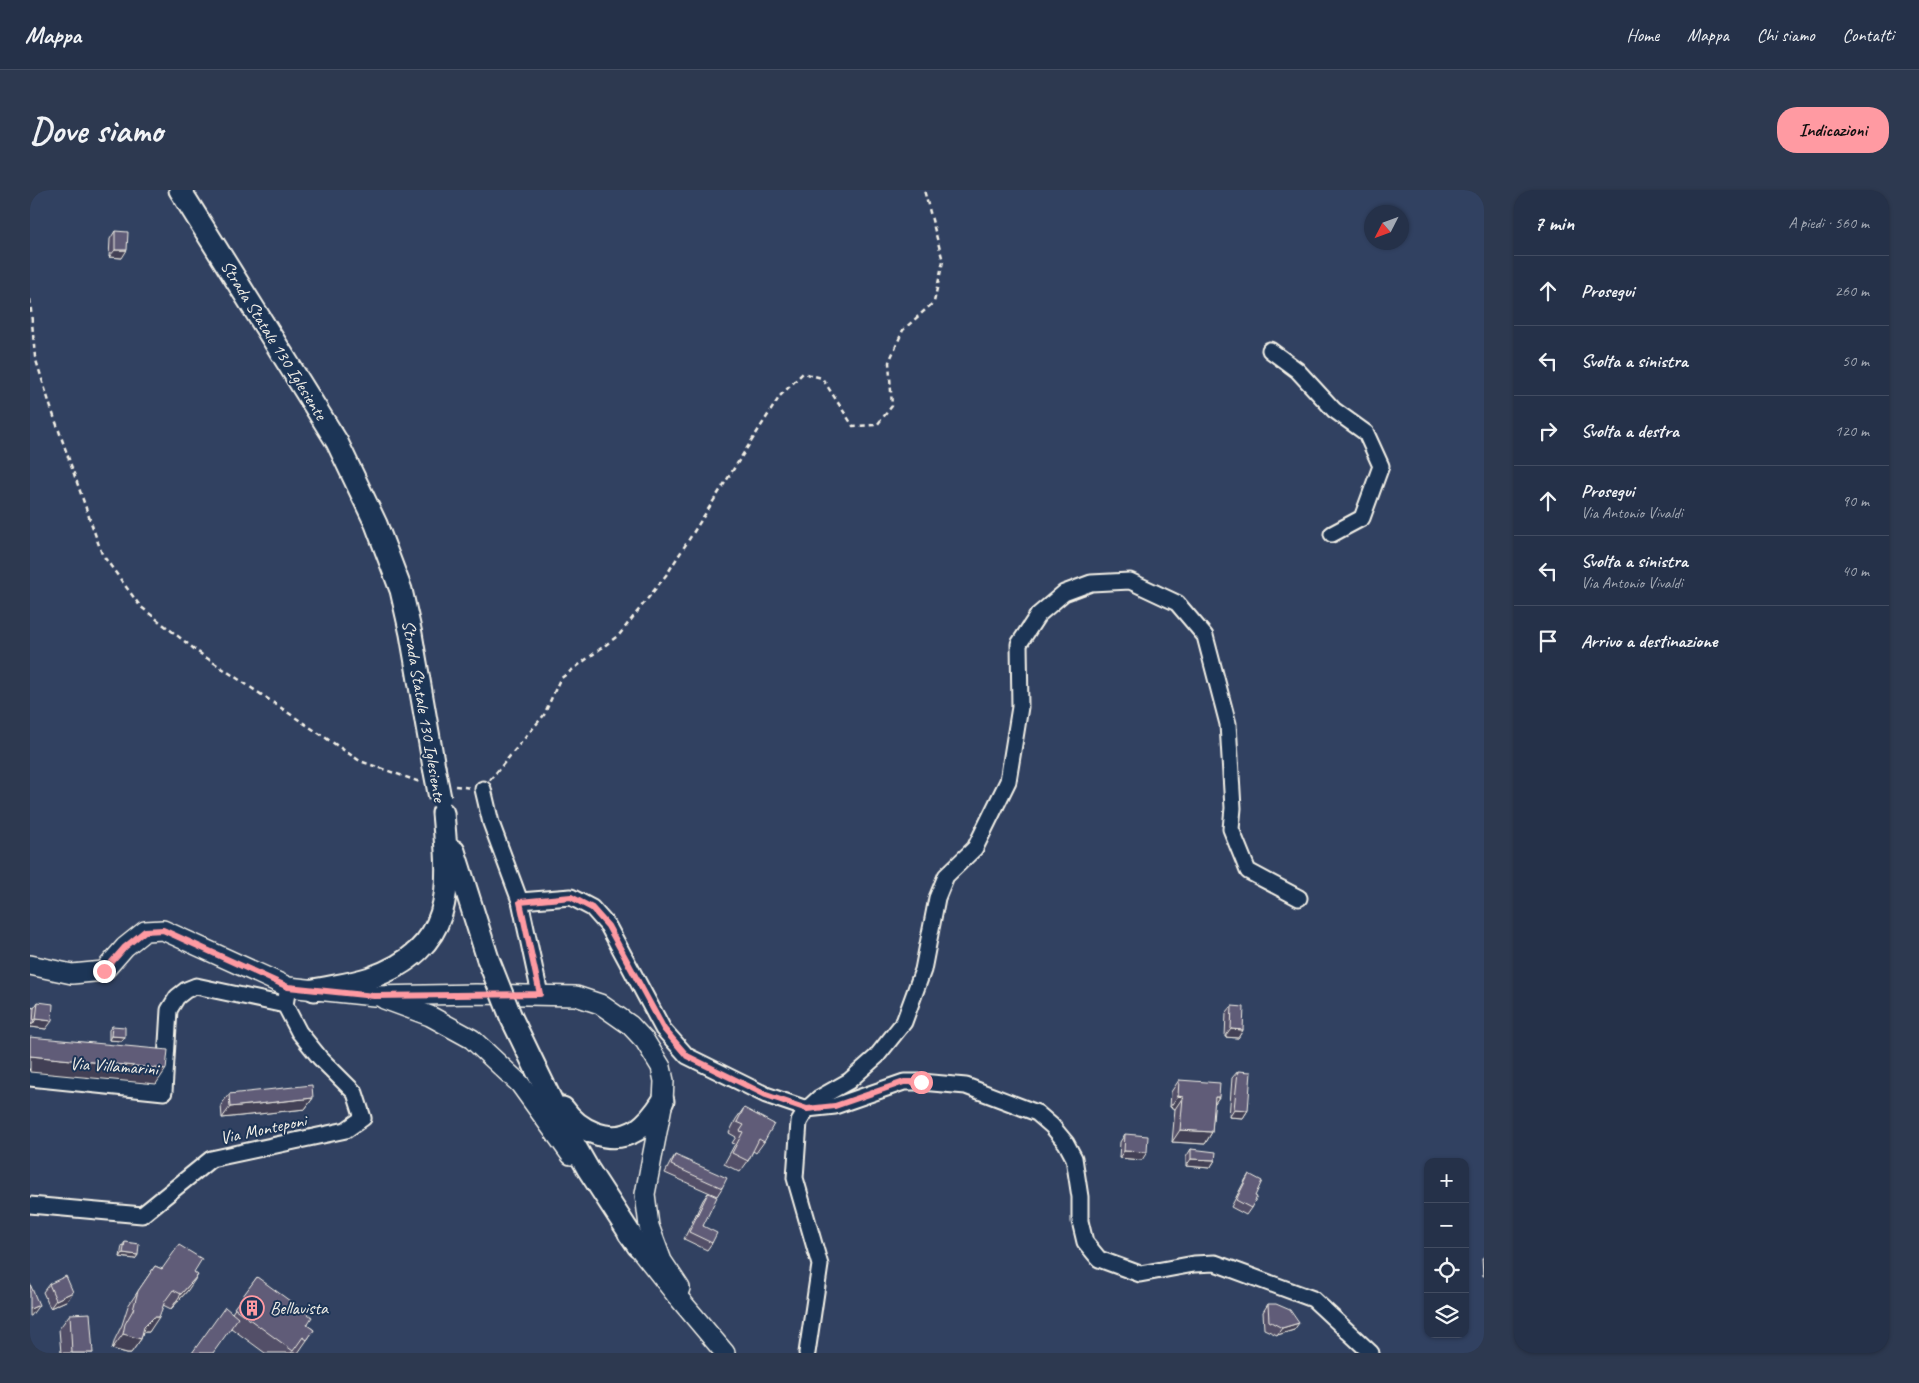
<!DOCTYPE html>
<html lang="it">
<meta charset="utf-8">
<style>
body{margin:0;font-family:Caveat,sans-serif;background:#2d3950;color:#f1f3f6}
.controls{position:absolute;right:15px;bottom:15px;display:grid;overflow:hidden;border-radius:10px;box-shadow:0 1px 4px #0004}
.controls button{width:45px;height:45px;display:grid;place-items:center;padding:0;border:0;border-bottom:1px solid #424c61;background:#253149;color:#f1f3f6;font:25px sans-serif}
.compass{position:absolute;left:1334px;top:15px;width:45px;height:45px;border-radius:50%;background:#253149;box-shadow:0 1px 4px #0004;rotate:228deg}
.stop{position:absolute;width:15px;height:15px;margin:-11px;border:4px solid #ff9aa2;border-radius:50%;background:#fff}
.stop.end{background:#ff9aa2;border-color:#fff;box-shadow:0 1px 5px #0008}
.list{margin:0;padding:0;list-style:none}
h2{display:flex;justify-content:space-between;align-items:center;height:65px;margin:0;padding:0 20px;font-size:21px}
h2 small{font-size:16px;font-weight:400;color:#a3a9b4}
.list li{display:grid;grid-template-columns:32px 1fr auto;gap:15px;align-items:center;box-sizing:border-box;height:70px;padding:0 20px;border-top:1px solid #424c61}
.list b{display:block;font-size:19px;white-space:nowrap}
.list p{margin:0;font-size:16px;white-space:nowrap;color:#a3a9b4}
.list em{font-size:16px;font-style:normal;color:#a3a9b4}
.icon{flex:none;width:28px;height:28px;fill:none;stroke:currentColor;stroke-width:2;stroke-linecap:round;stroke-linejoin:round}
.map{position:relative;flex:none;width:1454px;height:1163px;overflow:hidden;border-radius:20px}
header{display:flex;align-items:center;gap:30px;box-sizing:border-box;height:70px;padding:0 25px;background:#253149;border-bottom:1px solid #424c61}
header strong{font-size:24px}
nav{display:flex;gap:28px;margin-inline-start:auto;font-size:18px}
.intro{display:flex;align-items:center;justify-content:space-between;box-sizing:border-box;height:120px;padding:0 30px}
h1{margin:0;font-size:35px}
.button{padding:12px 22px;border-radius:20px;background:#ff9aa2;color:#111;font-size:18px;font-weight:700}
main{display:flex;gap:30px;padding:0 30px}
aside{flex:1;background:#253149;border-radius:20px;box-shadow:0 1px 4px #0004}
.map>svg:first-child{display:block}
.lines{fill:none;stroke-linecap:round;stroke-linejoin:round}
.minor-casing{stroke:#f4f1e8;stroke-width:19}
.major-casing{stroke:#f4f1e8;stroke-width:22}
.highway-casing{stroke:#f4f1e8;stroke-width:25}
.path{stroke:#f4f1e8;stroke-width:2.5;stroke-dasharray:5 4;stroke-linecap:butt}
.minor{stroke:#1d3557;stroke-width:15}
.major{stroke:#1d3557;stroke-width:19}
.highway{stroke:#1d3557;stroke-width:21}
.highway-bridge-casing{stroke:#f4f1e8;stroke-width:25;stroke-linecap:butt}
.highway-bridge{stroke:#1d3557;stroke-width:21}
.wall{fill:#534f67;stroke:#f4f1e8}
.shaded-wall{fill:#434054;stroke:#f4f1e8}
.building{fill:#605c78;stroke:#f4f1e8}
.route{stroke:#ff9aa2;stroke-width:6}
.labels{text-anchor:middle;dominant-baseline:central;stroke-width:4;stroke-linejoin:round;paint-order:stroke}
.street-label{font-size:18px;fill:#f4f1e8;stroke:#1d3557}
.poi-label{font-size:18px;fill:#f4f1e8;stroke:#1d3557;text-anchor:start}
</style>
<header>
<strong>Mappa</strong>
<nav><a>Home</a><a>Mappa</a><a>Chi siamo</a><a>Contatti</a></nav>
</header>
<div class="intro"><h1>Dove siamo</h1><a class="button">Indicazioni</a></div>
<main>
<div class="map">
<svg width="1454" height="1163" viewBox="0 0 1454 1163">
<rect width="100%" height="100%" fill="#314161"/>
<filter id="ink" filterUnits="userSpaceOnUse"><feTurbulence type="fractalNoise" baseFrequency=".02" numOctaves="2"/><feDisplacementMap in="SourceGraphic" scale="10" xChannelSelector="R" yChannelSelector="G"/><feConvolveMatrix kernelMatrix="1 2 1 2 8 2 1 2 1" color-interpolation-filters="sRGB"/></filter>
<g filter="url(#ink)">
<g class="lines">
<!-- minor casing -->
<g class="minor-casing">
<g id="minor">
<polyline points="1240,160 1267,180 1304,220 1336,243 1351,276 1332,328 1302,344"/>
<polyline points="453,599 461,633 490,711 510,804"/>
<polyline points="490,711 541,707 562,718 578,736 633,839 657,866 736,905 777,919 805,916 874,892 891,892 936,896 1007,923 1022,936 1036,953 1044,968 1050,1007 1050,1031 1055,1052 1069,1069 1110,1084 1164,1074 1185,1073 1283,1109 1341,1163"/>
<polyline points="0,888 134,902 139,820 147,807 156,800 166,796 255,815"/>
<polyline points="0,1015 112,1025 181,969 316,940 333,928 325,903 290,868 269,842 255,815 258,797"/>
<polyline points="777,1163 790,1075 765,988 769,932 777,919 789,908 819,891 846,867 874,832 893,780 907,708 916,686 945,658 978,591 990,517 989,454 1008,425 1034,403 1061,393 1100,391 1147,413 1175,446 1198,534 1203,618 1201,639 1218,681 1269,708"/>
</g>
</g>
<!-- major casing -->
<g class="major-casing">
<g id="major">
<polyline points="0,775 42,784 74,781 95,757 115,741 133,740 258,797 344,806 446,804 546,806 570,814 600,835 615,851 631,877 634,891 633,911 615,1004 619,1036 632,1071 650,1098 647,1106"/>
<polyline points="354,809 400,826 442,849 490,894 541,965"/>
<polyline points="598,1044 647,1106 695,1163"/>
</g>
</g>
<!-- highway casing -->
<g class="highway-casing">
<g id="highway">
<polyline points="150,0 307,252 346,334 371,400 381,444 404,577"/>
<polyline points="424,661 458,769"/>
<path d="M284,800C302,796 322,794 340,788C426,757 420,700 413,623"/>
<polyline points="481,827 534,937 558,979 608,1056"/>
<path d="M533,918C549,941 580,956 607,940C618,933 626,922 633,911"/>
</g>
</g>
<!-- path -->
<g class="path">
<polyline points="0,109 5,167 21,218 72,364 110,416 168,462 330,571 390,592"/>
<polyline points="460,590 514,525 530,489 589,445 637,384 750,206 773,183 792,188 823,236 847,235 862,216 859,172 873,140 904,112 913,71 894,0"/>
<polyline points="425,596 442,598"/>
<polyline points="1452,1163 1454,1160"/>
</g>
<!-- minor -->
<use href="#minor" class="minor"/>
<!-- major -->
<use href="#major" class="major"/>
<!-- highway -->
<use href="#highway" class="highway"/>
<!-- highway-bridge casing -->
<g class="highway-bridge-casing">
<g id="highway-bridge">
<polyline points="404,577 410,608"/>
<polyline points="458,769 481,827"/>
</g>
</g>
<!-- highway-bridge -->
<use href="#highway-bridge" class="highway-bridge"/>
</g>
<!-- wall -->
<g class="wall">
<polygon points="85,41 92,68 79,67 80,49"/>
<polygon points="8,812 16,839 1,837 0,838 0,817 4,818"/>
<polygon points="1202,816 1213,840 1208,848 1195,847 1196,823"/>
<polygon points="82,836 95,847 92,851 79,850 79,840"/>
<polygon points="1208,881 1218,920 1213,928 1199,927 1202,888"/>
<polygon points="1149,890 1189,907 1184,914 1182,942 1175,954 1142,952 1145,919 1140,917 1141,902"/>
<polygon points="199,904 283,908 275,919 192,928 191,915"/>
<polygon points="714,918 734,952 726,963 723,961 718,971 710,982 694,974 705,954 702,953 706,947 699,943 706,929"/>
<polygon points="1095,944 1112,970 1089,968 1090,952"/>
<polygon points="1161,959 1185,970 1180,978 1156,976 1156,967"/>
<polygon points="645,965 692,998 687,1006 635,983 640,973"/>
<polygon points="1219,984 1225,1006 1221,1018 1216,1025 1201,1017 1214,992"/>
<polygon points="678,1003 673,1036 682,1053 677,1060 654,1049 673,1010"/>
<polygon points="95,1052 108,1065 105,1069 90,1067 92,1056"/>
<polygon points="1454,1066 1454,1086 1453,1086 1452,1069"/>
<polygon points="125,1076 132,1079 164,1082 158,1100 141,1119 133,1115 119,1142 114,1142 113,1143 111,1149 101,1163 97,1163 82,1159 85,1149 92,1135 98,1116"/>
<polygon points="227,1087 277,1135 284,1140 268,1163 264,1163 262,1162 261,1163 235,1163 201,1138 202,1123"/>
<polygon points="19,1094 38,1110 20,1118 13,1102"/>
<polygon points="1238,1114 1264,1140 1247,1145 1234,1139 1233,1122"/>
<polygon points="40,1124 63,1163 31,1163 29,1139"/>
</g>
<!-- shaded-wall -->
<g class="shaded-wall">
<polygon points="85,60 97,60 92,68 79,67"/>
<polygon points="6,829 22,831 16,839 1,837 0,838 0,834 3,834"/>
<polygon points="1201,839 1213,840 1208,848 1195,847"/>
<polygon points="81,846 95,847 92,851 79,850"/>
<polygon points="0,866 136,879 126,894 0,882"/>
<polygon points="1148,906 1153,907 1145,919 1140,917"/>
<polygon points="1185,907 1189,907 1181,919"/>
<polygon points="283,908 275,919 192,928 200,917"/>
<polygon points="1204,919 1218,920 1213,928 1199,927"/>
<polygon points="1150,940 1182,942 1175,954 1142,952"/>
<polygon points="1094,961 1117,962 1112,970 1089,968"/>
<polygon points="1161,969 1185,970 1180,978 1156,976"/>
<polygon points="93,1063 108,1065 105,1069 90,1067"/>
<polygon points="168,1085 158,1100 141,1119 151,1104"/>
<polygon points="43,1102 38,1110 20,1118 26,1110"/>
<polygon points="9,1115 1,1126 0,1126 0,1119"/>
<polygon points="124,1127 129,1127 119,1142 114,1142 108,1148 111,1149 101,1163 97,1163 82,1159 93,1144 114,1137"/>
<polygon points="1269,1133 1264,1140 1247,1145 1252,1138"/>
</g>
<!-- building -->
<g class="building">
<polygon points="85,41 98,42 97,60 85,60"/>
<polygon points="8,812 23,814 22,831 6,829"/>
<polygon points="1202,816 1214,817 1213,840 1201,839"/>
<polygon points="0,817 4,818 3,834 0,834"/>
<polygon points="82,836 95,837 95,847 81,846"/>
<polygon points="0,847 138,860 136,879 0,866"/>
<polygon points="1208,881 1221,882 1218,920 1204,919"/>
<polygon points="1149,890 1190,893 1189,907 1185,907 1182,942 1150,940 1153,907 1148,906"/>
<polygon points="282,895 283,908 200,917 199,904"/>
<polygon points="714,918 744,934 734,952 729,949 718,971 702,963 713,942 710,941 714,935 707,932"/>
<polygon points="1095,944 1118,946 1117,962 1094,961"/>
<polygon points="1161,959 1186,962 1185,970 1161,969"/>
<polygon points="645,965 697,988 692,998 641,975"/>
<polygon points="1219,984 1232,991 1225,1006 1227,1007 1221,1018 1206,1010"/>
<polygon points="678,1003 687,1007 673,1036 687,1043 682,1053 659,1042"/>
<polygon points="95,1052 109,1054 108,1065 93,1063"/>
<polygon points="149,1055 172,1069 164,1082 168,1085 151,1104 143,1100 135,1111 129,1127 124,1127 114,1137 111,1149 93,1144 95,1134 103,1120 108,1101 125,1076 132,1079"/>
<polygon points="36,1086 43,1102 26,1110 19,1094"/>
<polygon points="227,1087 282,1127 277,1135 284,1140 277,1150 273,1147 263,1161 204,1118"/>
<polygon points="0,1094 9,1115 0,1119"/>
<polygon points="1238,1114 1246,1114 1260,1120 1269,1133 1252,1138 1239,1131"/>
<polygon points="195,1117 208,1128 183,1163 162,1163"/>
<polygon points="60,1123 63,1163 42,1163 40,1124"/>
</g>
</g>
<g class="lines" filter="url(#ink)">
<!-- route -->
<polyline class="route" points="74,781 95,757 115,741 133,740 258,797 344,806 510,804 490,712 541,707 562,718 578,736 634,839 657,866 736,905 777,919 805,916 874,892 891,892"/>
</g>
<!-- icons -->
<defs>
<g id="building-ring" transform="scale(1.25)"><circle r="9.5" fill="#1d3557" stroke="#ff9aa2" stroke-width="1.5"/><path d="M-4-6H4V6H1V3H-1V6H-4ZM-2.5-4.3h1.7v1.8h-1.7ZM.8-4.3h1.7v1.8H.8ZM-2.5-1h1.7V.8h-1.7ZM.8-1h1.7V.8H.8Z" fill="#ff9aa2"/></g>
</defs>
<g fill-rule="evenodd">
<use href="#building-ring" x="222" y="1118"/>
</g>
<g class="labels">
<!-- street labels -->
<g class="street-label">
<text transform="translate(244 150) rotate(58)">Strada Statale 130 Iglesiente</text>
<text transform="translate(394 521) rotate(80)">Strada Statale 130 Iglesiente</text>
<text transform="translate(84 876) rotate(4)">Via Villamarini</text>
<text transform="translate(233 939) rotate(-12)">Via Monteponi</text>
</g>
<!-- poi labels -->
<g class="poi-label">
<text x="240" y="1118">Bellavista</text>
</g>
</g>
</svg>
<div class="controls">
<button>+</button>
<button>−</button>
<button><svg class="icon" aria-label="locate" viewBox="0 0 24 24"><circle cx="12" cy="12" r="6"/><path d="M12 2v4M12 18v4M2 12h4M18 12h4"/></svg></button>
<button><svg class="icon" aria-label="layers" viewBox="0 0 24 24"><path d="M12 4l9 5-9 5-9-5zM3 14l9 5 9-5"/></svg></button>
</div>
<svg class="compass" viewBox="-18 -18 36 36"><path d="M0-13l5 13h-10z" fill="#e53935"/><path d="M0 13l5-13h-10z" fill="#a3a9b4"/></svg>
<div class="stop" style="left:891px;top:892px"></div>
<div class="stop end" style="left:74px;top:781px"></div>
</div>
<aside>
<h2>7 min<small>A piedi · 560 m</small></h2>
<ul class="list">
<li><svg class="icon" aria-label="ahead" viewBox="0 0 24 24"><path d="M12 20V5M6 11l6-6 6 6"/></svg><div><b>Prosegui</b></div><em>260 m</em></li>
<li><svg class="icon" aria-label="left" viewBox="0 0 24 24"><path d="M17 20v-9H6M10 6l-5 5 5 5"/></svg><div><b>Svolta a sinistra</b></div><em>50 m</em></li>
<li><svg class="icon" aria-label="right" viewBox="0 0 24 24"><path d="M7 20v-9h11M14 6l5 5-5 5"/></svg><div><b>Svolta a destra</b></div><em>120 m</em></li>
<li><svg class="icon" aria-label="ahead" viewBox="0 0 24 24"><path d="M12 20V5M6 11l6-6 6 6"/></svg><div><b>Prosegui</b><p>Via Antonio Vivaldi</p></div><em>90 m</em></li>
<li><svg class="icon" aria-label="left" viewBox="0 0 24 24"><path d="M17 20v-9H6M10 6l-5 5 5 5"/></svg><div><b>Svolta a sinistra</b><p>Via Antonio Vivaldi</p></div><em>40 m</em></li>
<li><svg class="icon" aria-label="arrive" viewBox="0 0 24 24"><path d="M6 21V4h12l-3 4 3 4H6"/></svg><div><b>Arrivo a destinazione</b></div></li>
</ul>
</aside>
</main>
